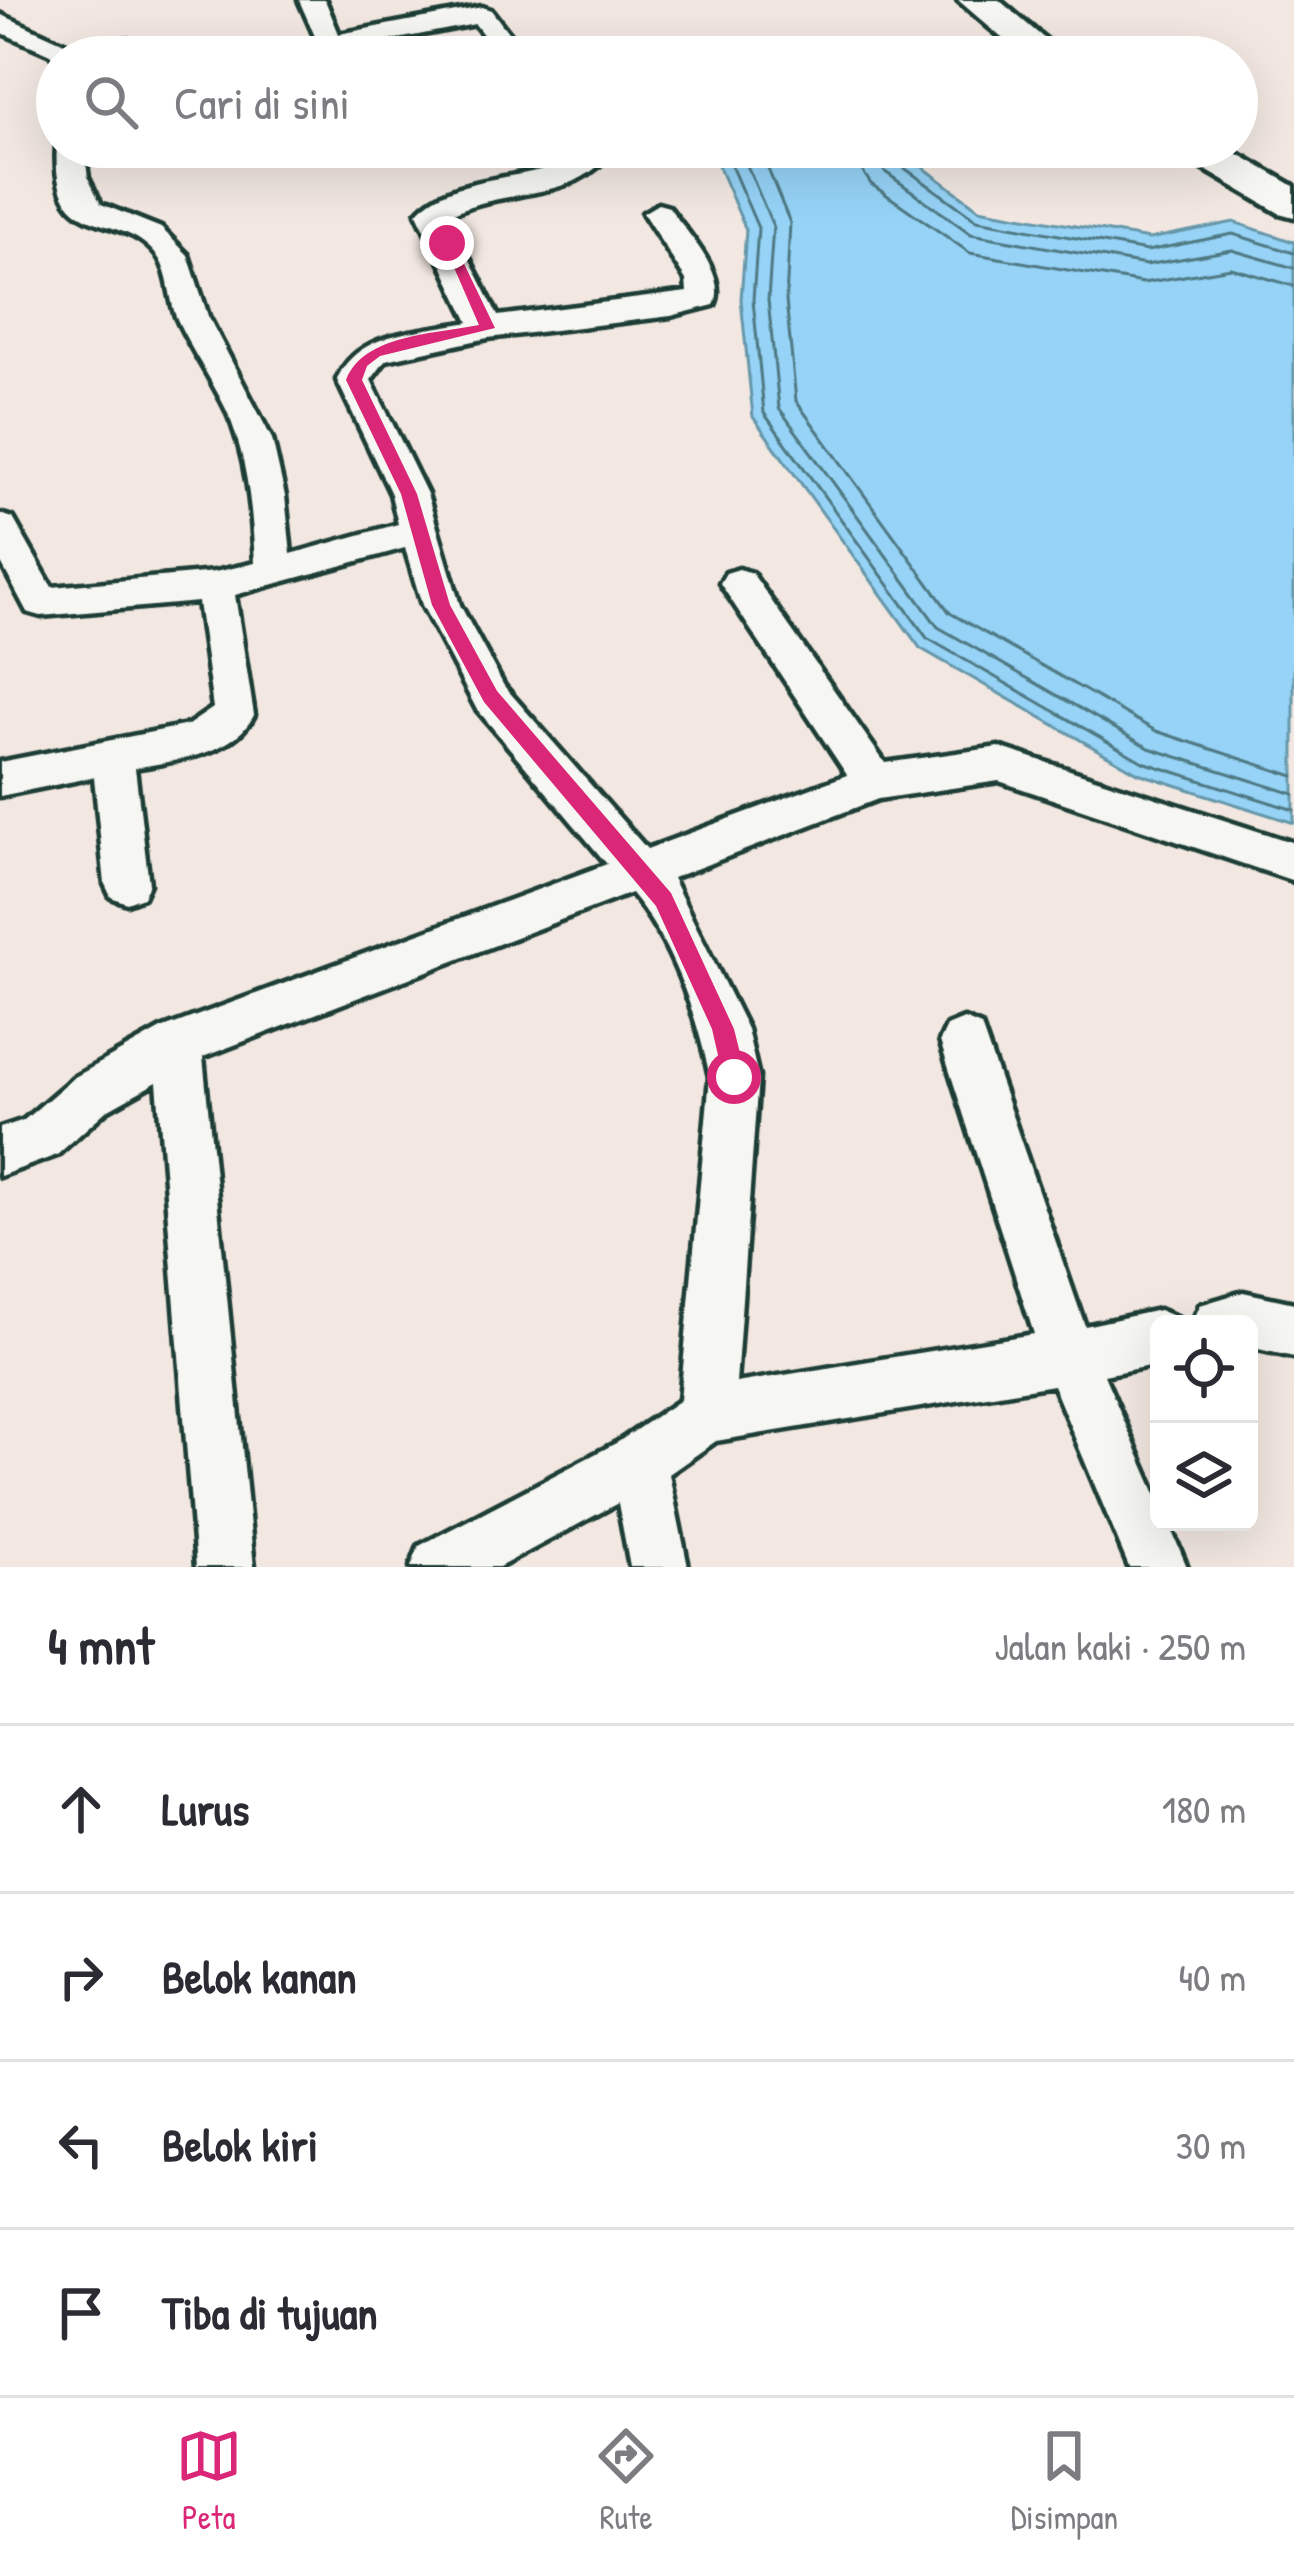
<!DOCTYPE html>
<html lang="id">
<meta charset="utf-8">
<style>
body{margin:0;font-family:"Patrick Hand",sans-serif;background:#f2f2f3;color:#2b2b33}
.controls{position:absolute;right:36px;bottom:36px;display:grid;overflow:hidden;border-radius:18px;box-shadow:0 12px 48px #0002}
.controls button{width:108px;height:108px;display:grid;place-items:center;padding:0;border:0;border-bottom:3px solid #e1e1e2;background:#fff;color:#2b2b33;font:60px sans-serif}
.stop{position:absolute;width:36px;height:36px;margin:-27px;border:9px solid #db2777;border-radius:50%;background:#fff}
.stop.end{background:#db2777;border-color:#fff;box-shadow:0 3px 12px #0008}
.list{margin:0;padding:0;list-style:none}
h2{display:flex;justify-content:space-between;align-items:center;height:156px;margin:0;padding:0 48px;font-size:51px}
h2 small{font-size:39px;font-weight:400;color:#7c7c81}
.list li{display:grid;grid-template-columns:78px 1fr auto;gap:36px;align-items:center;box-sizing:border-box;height:168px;padding:0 48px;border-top:3px solid #e1e1e2}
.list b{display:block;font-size:45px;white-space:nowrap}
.list em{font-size:39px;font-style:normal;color:#7c7c81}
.icon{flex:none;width:66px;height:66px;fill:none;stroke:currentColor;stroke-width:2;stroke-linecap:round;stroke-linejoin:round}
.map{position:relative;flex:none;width:1294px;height:1567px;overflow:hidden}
.search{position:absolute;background:#fff;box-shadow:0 12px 48px #0002;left:36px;right:36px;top:36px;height:132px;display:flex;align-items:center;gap:30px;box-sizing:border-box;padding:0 42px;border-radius:66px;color:#7c7c81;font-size:45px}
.sheet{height:828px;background:#fff}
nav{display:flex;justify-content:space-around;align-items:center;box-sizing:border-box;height:168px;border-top:3px solid #e1e1e2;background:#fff;font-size:33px;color:#7c7c81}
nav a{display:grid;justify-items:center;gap:6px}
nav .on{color:#db2777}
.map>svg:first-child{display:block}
.water{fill:#96d3f7;stroke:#6697a9;stroke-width:3}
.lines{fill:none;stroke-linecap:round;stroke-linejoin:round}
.shore{stroke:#4f7982;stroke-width:3}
.street-casing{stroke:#1f3d34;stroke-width:9}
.secondary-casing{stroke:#1f3d34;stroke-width:9}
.street{fill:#f6f6f2;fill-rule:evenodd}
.secondary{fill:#f6f6f2;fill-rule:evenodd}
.route{fill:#db2777}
</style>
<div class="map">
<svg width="1294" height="1567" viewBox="0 0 1294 1567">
<rect width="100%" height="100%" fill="#f2e7e1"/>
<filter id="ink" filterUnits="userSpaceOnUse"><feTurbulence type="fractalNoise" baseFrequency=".00833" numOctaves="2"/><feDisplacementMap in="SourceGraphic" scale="24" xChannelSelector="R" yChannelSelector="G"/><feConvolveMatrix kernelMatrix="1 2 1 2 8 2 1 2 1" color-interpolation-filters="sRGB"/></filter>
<g filter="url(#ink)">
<!-- water -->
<polygon class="water" points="710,147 896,147 979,209 1149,239 1234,222 1294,242 1294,823 1138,773 920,648 753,417 741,300 746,230"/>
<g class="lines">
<!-- shore -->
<g class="shore">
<polyline points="723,147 758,228 753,300 764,413 927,638 1143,762 1294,810"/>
<polyline points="739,147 773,226 768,300 779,408 938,627 1149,748 1294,794"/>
<polyline points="759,147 790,223 786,300 796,401 950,613 1156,731 1294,776"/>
<polyline points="857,147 861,169 871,184 970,253 1143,283 1231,268 1294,286"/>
<polyline points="875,147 884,171 971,234 1146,265 1232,250 1294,268"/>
<polyline points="890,147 896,162 977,220 1147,251 1233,234 1294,253"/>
</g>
<!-- street casing -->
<g class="street-casing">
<g id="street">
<polygon points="299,0 325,0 339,34 482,7 491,10 527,57 500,57 475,24 330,52 321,50"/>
<polygon points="0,14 71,46 127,39 140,47 136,53 57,57 57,63 50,54 0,32"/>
<path d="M57,145L84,147L88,178L101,204L161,228L188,255L208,316L272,439L285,496L291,554L398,524L391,494L337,380C357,330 422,332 469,322L417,213C448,176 519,180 562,164L574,157L567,147H596L605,159C568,202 495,188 448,216L498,316L687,292L686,280L643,213L658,204L669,207C685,231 729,275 714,305L671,316L488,338L386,360L371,380L427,494L460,605L504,686L647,849L847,775L720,583L726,573L739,569L752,573L885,763L999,747L1294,843V881L999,781L878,799L672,878L747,1029L758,1077L736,1383L1034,1334L940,1041L947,1026L964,1019L981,1026L1085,1326L1159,1310L1178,1318L1180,1324H1159V1364L1104,1375L1159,1501V1522H1168L1187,1567H1129L1053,1385L716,1441L669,1474L688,1567H630L618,1503L499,1567H411L419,1546L618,1442L680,1400L710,1077C697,1016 672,942 631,893L203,1057L254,1567H196L157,1082L107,1110L57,1155L0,1176V1128L24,1120L73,1078L161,1029L607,864L476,708L422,605L405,548L235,595L254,715C233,756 175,760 135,768L149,884L143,897L127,903L111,897L105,884L94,777L0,796V762L188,725L213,708L198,602L41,616L27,612L0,561V514L13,518L52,587L215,572L255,563C252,511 248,457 226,409C211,378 191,350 177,319C169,300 170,274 158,257C122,207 50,247 57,145Z"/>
<polygon points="1243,1292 1294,1303 1294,1357 1249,1347 1249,1324 1192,1324 1200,1305"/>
</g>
</g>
<!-- secondary casing -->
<g class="secondary-casing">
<g id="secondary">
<polygon points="958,0 999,0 1066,57 1024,57"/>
<polygon points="1176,147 1226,147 1294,186 1294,217 1279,213 1182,156"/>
</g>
</g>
<!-- street -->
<use href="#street" class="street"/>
<!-- secondary -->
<use href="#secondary" class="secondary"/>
</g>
</g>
<!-- route -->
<path class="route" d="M442,240L454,243L495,328L380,356L367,366L362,380L417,494L450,605L497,691L671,893L734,1029L746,1077L734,1088L723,1077L712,1029L656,906L484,702L432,605L401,494L346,380C364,334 435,334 479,325Z"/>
</svg>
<div class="controls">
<button><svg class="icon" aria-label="locate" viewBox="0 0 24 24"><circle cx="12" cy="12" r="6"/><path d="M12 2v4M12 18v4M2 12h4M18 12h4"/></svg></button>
<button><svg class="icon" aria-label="layers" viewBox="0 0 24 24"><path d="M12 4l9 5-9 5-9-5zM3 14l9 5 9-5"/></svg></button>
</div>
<div class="stop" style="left:734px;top:1077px"></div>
<div class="stop end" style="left:447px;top:243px"></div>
<div class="search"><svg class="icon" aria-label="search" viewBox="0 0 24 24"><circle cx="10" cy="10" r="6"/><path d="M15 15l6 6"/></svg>Cari di sini</div>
</div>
<section class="sheet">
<h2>4 mnt<small>Jalan kaki · 250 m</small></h2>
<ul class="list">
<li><svg class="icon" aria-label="ahead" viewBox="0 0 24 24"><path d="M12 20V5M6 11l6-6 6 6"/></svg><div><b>Lurus</b></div><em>180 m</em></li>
<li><svg class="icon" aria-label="right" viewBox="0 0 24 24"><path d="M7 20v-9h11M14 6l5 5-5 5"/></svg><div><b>Belok kanan</b></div><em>40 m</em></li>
<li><svg class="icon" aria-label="left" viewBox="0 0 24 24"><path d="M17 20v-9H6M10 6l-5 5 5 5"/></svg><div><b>Belok kiri</b></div><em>30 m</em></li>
<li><svg class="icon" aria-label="arrive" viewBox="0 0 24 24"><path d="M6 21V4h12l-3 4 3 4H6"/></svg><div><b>Tiba di tujuan</b></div></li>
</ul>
</section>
<nav>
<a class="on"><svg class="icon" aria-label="map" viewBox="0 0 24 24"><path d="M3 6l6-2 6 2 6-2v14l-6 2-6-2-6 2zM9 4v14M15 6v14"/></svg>Peta</a>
<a><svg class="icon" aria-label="directions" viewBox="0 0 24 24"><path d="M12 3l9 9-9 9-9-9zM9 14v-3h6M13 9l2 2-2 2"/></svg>Rute</a>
<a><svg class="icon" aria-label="saved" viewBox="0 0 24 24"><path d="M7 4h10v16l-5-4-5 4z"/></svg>Disimpan</a>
</nav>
